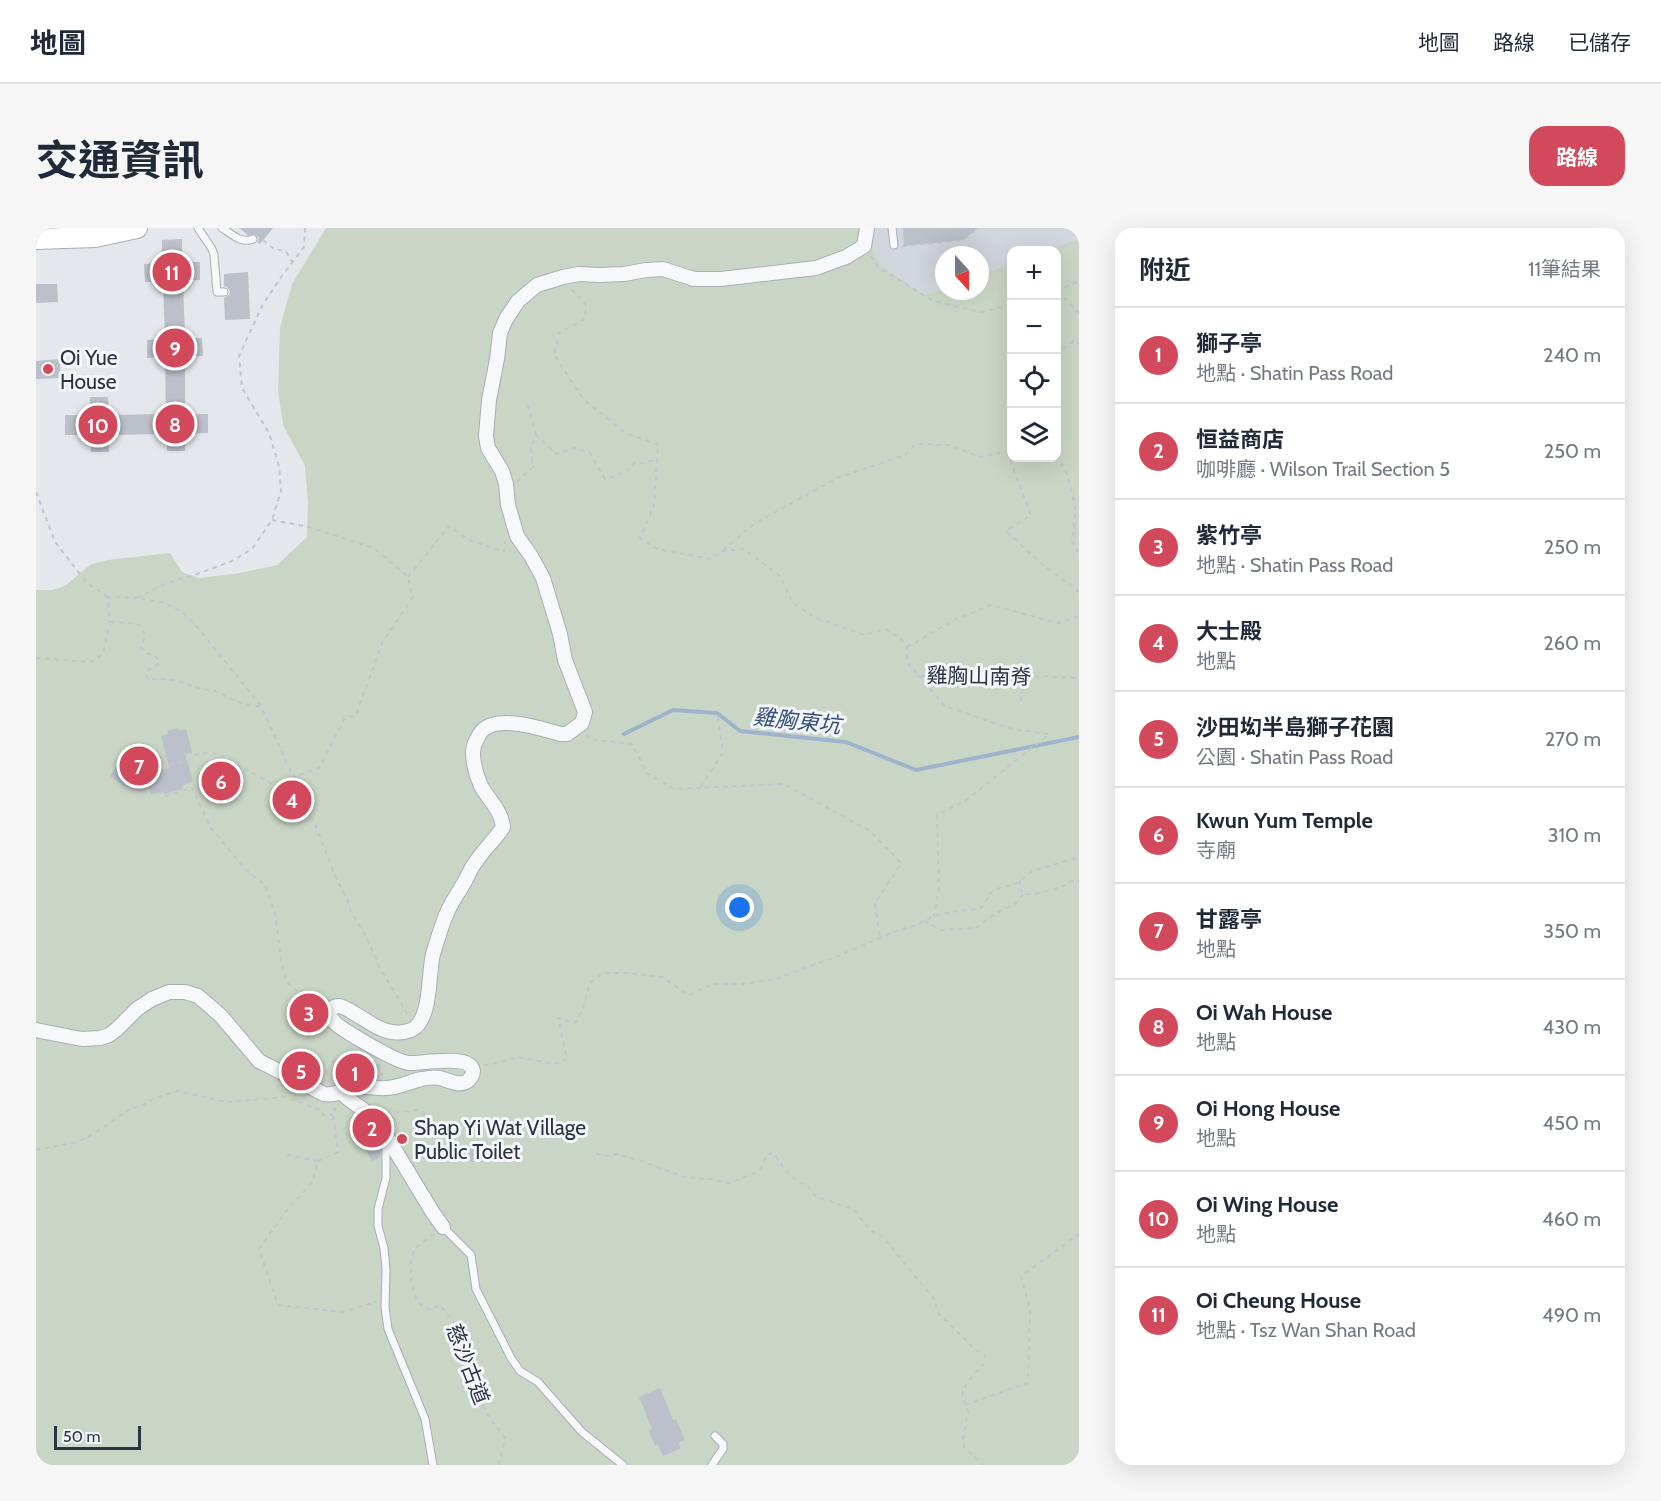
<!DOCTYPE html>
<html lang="zh-TW">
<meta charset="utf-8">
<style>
body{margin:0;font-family:Cabin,"Noto Sans TC",sans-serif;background:#f6f6f7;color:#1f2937}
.controls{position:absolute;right:18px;top:18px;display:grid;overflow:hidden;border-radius:12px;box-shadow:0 6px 24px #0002}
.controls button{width:54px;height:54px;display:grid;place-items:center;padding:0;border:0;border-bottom:2px solid #e0e1e3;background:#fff;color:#1f2937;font:30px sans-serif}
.compass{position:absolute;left:899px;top:18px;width:54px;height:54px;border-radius:50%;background:#fff;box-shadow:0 6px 24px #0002;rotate:159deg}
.scale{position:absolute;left:18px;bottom:15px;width:87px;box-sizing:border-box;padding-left:6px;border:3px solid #2b3445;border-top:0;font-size:16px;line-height:21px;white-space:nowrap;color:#2b3445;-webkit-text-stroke:4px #f4f6f9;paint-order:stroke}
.you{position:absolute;left:704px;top:680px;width:21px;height:21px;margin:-15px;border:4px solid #fff;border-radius:50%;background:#1a73e8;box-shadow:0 0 0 9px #1a73e833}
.badge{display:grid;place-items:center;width:39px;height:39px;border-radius:50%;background:#d1495b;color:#fff;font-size:20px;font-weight:700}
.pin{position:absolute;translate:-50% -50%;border:3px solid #fff;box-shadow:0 2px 6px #0006}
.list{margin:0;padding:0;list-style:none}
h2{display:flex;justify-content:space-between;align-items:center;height:78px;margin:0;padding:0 24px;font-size:26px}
h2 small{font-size:20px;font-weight:400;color:#747a83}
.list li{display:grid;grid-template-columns:39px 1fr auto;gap:18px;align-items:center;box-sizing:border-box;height:96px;padding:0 24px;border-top:2px solid #e0e1e3}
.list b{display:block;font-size:22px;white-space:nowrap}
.list p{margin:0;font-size:20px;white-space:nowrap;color:#747a83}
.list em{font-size:20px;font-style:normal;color:#747a83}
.icon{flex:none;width:33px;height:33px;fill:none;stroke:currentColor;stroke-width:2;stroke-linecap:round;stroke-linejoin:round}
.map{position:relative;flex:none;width:1043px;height:1237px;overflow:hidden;border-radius:18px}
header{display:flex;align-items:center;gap:36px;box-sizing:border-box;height:84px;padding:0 30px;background:#fff;border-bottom:2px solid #e0e1e3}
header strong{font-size:28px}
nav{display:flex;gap:33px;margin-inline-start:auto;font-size:21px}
.intro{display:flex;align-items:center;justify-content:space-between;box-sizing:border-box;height:144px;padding:0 36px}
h1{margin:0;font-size:42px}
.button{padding:15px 27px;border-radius:18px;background:#d1495b;color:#fff;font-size:21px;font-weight:700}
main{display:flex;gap:36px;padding:0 36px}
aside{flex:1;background:#fff;border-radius:18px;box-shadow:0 6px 24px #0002}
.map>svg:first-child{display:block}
.built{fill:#d2d6de}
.green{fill:#c9d6c5}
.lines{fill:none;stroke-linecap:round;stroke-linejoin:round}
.stream{stroke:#9fb4cc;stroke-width:4}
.building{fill:#bbc0ca}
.lane-casing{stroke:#a9aeb7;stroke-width:9}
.street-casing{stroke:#a9aeb7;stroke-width:16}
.secondary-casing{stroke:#a9aeb7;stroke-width:22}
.path{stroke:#c2c5cb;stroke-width:2;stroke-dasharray:4.5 4.5;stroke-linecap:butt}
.lane{stroke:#f7f8fa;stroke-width:7}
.street{stroke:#f7f8fa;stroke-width:14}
.secondary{stroke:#fff;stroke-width:20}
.poi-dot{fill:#d1495b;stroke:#f4f6f9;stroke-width:2}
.labels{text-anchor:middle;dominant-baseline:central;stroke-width:6;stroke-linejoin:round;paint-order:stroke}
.poi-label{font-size:21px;fill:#2b3445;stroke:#f4f6f9;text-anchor:start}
.street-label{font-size:21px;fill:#2b3445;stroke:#f4f6f9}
.water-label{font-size:22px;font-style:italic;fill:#34527a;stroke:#f4f6f9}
</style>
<header>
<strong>地圖</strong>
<nav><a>地圖</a><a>路線</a><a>已儲存</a></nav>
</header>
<div class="intro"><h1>交通資訊</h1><a class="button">路線</a></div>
<main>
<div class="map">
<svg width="1043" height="1237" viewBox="0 0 1043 1237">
<rect width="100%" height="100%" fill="#e4e7ec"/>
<!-- built -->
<polygon class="built" points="836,0 1043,0 1043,11 1011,22 975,22 975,35 944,47 944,27 908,27 908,60 888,67 845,37 838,24"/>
<!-- green -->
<polygon class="green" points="290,0 836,0 838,24 845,37 888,67 908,60 908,63 944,63 944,47 975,35 975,230 1020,230 1020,22 1011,22 1043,11 1043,1237 0,1237 0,362 17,362 30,357 54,337 72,332 134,325 146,344 163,350 204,345 241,337 271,309 272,275 269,238 247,197 242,162 244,100 256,56"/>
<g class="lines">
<!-- stream -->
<polyline class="stream" points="588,506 637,482 681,485 704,503 810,514 880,542 1043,509"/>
</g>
<!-- building -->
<g class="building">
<polygon points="203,0 237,0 224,16 221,14 223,10 220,7 212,7"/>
<polygon points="867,0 942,0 927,12 868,18"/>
<polygon points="146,11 146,34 164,34 164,52 147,53 149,110 166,110 167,128 149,129 149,186 172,186 172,205 149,206 149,223 131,223 131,206 73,207 73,224 55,224 54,207 29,207 29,187 54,187 54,169 72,169 73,187 130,186 129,129 111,130 111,112 129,111 127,53 109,54 108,36 126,35 126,12"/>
<polygon points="212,44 214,91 189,92 188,70 193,67 194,63 191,59 188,58 188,46"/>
<polygon points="0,56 21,56 22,74 0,75"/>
<polygon points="24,131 24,150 0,151 0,133"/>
<polygon points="142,500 143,503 150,501 156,525 149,526 157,553 146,558 147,561 128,566 128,564 115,566 114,561 104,564 88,558 74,548 82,537 102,549 133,540 125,508 132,506 131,503"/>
<polygon points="267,780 280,780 279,790 266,789"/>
<polygon points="323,890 335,900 344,915 344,930 336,933 315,894"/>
<polygon points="440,915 442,919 455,920 455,934 437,934 430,931 430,924 433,923 432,918"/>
<polygon points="624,1160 637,1192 640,1191 649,1212 642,1215 645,1220 627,1228 622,1217 619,1218 613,1203 616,1201 603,1169"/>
</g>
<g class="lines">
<!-- lane casing -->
<g class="lane-casing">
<g id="lane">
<polyline points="162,0 176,21 178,27 181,64 188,64"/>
<path d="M186,0C196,6 205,16 217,11"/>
<polyline points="856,0 858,17"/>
<polyline points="350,912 350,950 342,981 342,998 348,1020 350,1041 349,1079 352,1101 389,1191 397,1237"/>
<polyline points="407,999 435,1027 440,1061 475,1130 484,1143 502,1154 546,1204 587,1237"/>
<polyline points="676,1237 684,1225 687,1221 687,1216 679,1208"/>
</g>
</g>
<!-- street casing -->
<g class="street-casing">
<g id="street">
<path d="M0,802L46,811L64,810L73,807L81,801L101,781L116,771L133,764H149L162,768L185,788L223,833L288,866C300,868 307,862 318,860C329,857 340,861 350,860C363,860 374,853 386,851C391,850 398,849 404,850C412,852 422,858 430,854C434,852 437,847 437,843C434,825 385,836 373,835C362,835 306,802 298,794C296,791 294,789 292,786C294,780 297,778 304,778C327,786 347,813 375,802C396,793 392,746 397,726C401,713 405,699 410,687C415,674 424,663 430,651C433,646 435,640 439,635C447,622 459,612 467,599C465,582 453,572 445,558C440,547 433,524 440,513C442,509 444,504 448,501C465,487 505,501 525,506H531L546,495L549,484L529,432L524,406L507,350L495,328L481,308L472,277L470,256L466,243L452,220L450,208L453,172L461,131L464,105L470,91L482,73L501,57L527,49L543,46L563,47L588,46L610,42L627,41L658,51H685L780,40L810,29L828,18L831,0"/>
<path d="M305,864C316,876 331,882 342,894L397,985L407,999"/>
</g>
</g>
<!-- secondary casing -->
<g class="secondary-casing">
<polyline id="secondary" points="0,11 59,9 101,0"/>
</g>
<!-- path -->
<g class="path">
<polyline points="269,0 268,19 245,49 226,78 203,128 206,160 233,205 243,238 245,263 236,292 216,321 196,333 161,346 129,356 101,370 126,374 148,385 163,401 225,478 280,599 301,652 311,671 315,684 329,706 344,740 372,787"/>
<polyline points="227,12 238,21 250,23 256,34"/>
<polyline points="866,18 927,12 942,0"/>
<polyline points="835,28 842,39 897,73 945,84 975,77"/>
<polyline points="535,61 550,77 549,91 523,105 518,127 548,172 590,205 622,217 618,277 604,310 621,321 675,331 687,323 708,321 744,348 756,374 780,390 829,407 849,401 864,410 871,419 871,434 882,447 905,452 931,444 939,448 979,447 1043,450"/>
<polyline points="1020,63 1043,53"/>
<polyline points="1021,63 1043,85"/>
<polyline points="1020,127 1037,113 1043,116"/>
<polyline points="492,177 500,207"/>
<polyline points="975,225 972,227 995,287 970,303 1007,337 1043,364"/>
<polyline points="1020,227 1031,246 1040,283 1036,313 1043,325"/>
<polyline points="481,254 497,239 495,221 500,207 520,226 539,220 554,225 569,251 592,243 599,234 607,235 621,231"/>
<polyline points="0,264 19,314 51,355 72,369"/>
<polyline points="236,292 273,299 338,320 372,349 377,369 347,413 320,487 309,490 283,540 257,549"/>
<polyline points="687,322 718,296 801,250 869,227 880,216 912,217 944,229 975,222"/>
<polyline points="372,349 413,298 433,312 468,324 469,313"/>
<path d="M74,394L99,395L106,399L109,408L105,420L113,426L119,427L123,434C121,440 113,439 110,445L112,452C131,448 145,454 163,460C170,462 179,462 186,466C198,473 211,479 225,478"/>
<polyline points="871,419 920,391 955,377 1022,395 1043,388"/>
<polyline points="0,430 54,434 67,426 74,394 72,369 101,370"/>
<polyline points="882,447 909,478 976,501 1013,506 929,573 901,587 903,661 898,688"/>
<polyline points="985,473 988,449"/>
<polyline points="551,506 553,511 596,516 611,545 638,561 748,556 834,603 865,635 839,675 844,709"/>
<polyline points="107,535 121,534 133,536 149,534 161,526 167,525 182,526 253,565 257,565 263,562"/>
<polyline points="665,559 687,524 681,485"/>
<polyline points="129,568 156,560 175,600 209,641 229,657 235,673 240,691 245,733 250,752 255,759 271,769 283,778"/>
<path d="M984,652V660L987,666C998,668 1027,661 1035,653H1043"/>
<polyline points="888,693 906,702 940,700 959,686 980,675 987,666"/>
<path d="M249,831V829L260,822L263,823L266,821C274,823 286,835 290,843C292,846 292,850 293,854"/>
<polyline points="341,837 346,848"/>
<polyline points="448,837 456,836 482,829 518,836 531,831 522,790 539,795 546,783 554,755 567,745 592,745 626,749 653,767 677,756 707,756 740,751 807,726 855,705 878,698 898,688 921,683 944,681 957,662 979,656 997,643 1043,629"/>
<polyline points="302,846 323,831 345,838"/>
<polyline points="303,851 297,834 316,826 314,821"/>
<polyline points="350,885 382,882 412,905 432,903 452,917 458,917 459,919 485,919"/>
<path d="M0,922C15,918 32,918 47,911C64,903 80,890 95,880L104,879L119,870L142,863L191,874L249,869L285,882L287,887H297"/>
<polyline points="560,925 568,928 580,926 602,932 648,949 674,951 693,955 719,945 725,940 730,929 734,925 740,928 748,941 761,953 772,958 779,968 817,981 835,1003 845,1007 899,1072 901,1084 939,1121 949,1127 948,1135 931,1155 926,1166 932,1184 927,1210 928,1219 947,1237"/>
<polyline points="251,927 282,933 276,955 251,982 223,1021 242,1077 306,1084 340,1074"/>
<polyline points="282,933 302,924 297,887 300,878"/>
<path d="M398,1006L378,1021C372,1045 374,1054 382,1075L395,1082L404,1077L418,1094L431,1124L437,1157L451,1186L469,1210L463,1237"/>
<polyline points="929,1177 992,1155 994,1082 985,1048 1043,1006"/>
</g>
<!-- lane -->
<use href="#lane" class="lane"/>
<!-- street -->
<use href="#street" class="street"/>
<!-- secondary -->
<use href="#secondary" class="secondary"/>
</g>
<!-- markers -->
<g class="poi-dot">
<circle cx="12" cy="141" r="6"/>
<circle cx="366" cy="911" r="6"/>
</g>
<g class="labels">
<!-- poi labels -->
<g class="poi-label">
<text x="24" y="129">Oi Yue<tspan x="24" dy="24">House</tspan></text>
<text x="378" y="899">Shap Yi Wat Village<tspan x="378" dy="24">Public Toilet</tspan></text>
</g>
<!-- street labels -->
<g class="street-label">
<text transform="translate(943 448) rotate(1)">雞胸山南脊</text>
<text transform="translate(432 1136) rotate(69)">慈沙古道</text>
</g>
<!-- water labels -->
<g class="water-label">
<text transform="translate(761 493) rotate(6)">雞胸東坑</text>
</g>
</g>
</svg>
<div class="controls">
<button>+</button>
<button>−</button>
<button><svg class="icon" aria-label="locate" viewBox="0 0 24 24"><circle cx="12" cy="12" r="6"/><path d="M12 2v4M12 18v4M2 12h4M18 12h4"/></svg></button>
<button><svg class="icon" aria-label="layers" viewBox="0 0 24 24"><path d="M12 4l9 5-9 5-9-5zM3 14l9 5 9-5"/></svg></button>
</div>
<svg class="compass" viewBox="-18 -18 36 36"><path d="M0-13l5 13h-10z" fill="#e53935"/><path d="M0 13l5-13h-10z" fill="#747a83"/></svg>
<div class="scale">50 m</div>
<div class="you"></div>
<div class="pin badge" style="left:319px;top:845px">1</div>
<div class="pin badge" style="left:336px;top:900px">2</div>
<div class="pin badge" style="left:273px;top:785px">3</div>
<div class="pin badge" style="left:256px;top:572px">4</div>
<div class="pin badge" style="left:265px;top:843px">5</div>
<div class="pin badge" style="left:185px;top:553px">6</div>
<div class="pin badge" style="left:103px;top:538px">7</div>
<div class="pin badge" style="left:139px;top:196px">8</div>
<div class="pin badge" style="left:139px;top:120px">9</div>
<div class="pin badge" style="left:62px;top:197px">10</div>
<div class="pin badge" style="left:136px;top:44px">11</div>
</div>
<aside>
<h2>附近<small>11筆結果</small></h2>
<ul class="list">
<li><span class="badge">1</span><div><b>獅子亭</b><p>地點 · Shatin Pass Road</p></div><em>240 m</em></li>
<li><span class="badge">2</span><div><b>恒益商店</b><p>咖啡廳 · Wilson Trail Section 5</p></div><em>250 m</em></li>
<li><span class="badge">3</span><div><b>紫竹亭</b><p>地點 · Shatin Pass Road</p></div><em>250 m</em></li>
<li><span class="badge">4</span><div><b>大士殿</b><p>地點</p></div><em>260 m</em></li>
<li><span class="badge">5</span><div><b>沙田㘭半島獅子花園</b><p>公園 · Shatin Pass Road</p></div><em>270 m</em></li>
<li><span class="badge">6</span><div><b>Kwun Yum Temple</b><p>寺廟</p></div><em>310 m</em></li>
<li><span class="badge">7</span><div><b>甘露亭</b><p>地點</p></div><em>350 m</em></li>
<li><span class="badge">8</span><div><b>Oi Wah House</b><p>地點</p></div><em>430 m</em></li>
<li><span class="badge">9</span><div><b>Oi Hong House</b><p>地點</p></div><em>450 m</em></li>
<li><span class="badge">10</span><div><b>Oi Wing House</b><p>地點</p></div><em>460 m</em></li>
<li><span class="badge">11</span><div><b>Oi Cheung House</b><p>地點 · Tsz Wan Shan Road</p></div><em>490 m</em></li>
</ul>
</aside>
</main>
